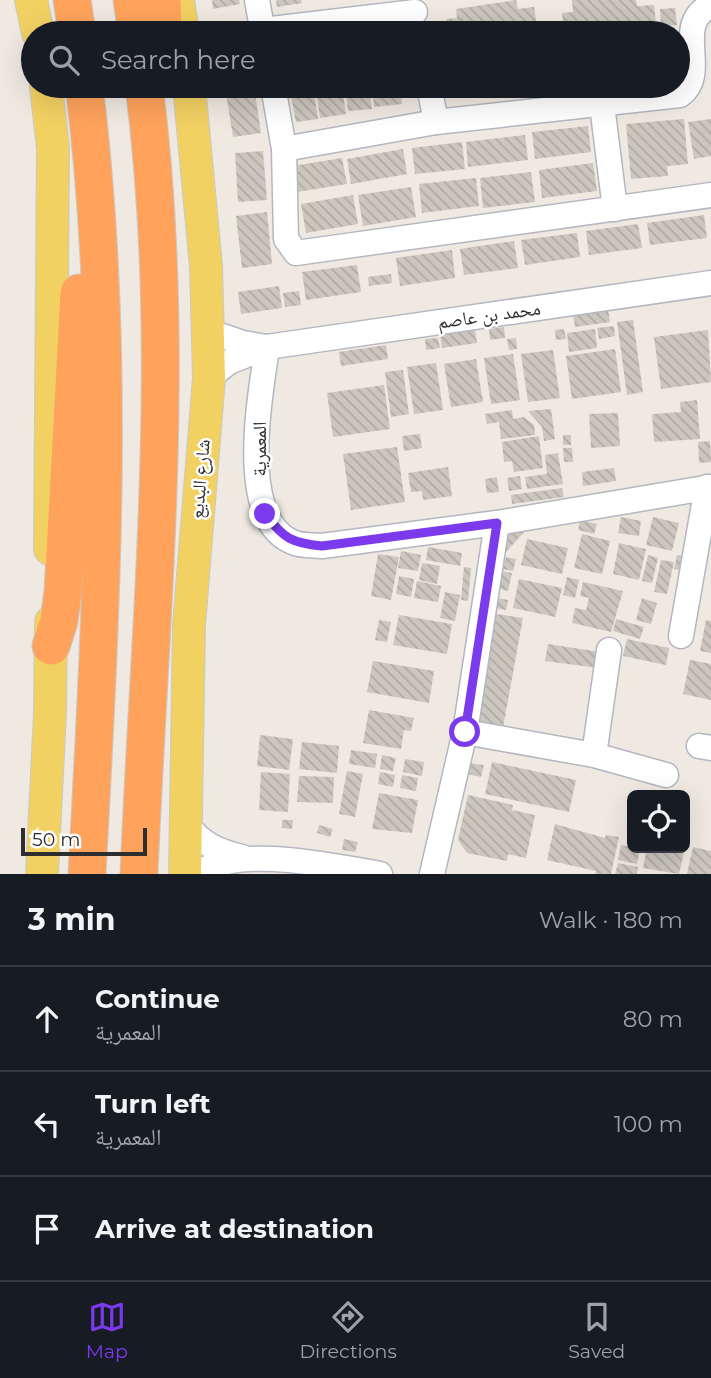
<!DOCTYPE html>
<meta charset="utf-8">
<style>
body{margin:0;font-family:Montserrat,"Noto Naskh Arabic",sans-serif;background:#242831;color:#f1f3f6}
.controls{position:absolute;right:21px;bottom:21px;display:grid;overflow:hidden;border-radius:10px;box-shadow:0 7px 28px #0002}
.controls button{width:63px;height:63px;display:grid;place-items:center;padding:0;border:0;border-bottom:2px solid #363941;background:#171b24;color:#f1f3f6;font:35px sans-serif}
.scale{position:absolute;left:21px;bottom:18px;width:126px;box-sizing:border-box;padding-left:7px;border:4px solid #2e2e2e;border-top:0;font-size:19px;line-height:24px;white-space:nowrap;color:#2e2e2e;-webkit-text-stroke:5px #fff;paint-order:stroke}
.stop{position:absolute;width:21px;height:21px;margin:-16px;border:5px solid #7c3aed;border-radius:50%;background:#fff}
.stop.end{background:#7c3aed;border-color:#fff;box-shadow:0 2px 7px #0008}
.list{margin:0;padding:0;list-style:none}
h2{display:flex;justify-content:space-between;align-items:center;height:91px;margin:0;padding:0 28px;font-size:30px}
h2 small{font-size:23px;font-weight:400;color:#9ea1a6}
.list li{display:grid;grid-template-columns:46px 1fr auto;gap:21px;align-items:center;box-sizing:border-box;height:105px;padding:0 28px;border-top:2px solid #363941}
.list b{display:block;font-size:26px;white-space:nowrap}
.list p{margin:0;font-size:23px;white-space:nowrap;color:#9ea1a6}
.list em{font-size:23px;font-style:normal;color:#9ea1a6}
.icon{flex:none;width:38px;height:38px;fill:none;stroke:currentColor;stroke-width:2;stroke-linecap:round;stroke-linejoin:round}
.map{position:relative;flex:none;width:711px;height:874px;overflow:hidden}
.search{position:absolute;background:#171b24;box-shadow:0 7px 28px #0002;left:21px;right:21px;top:21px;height:77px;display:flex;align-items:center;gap:18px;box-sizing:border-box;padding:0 24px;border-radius:38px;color:#9ea1a6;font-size:26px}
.sheet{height:406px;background:#171b24}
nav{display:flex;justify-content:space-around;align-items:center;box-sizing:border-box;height:98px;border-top:2px solid #363941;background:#171b24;font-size:19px;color:#9ea1a6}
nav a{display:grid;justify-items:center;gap:4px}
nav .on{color:#7c3aed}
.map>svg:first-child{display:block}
.building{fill:url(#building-back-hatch)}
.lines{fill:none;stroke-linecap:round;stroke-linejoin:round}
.minor-casing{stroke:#b4b7c1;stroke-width:27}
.major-casing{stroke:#c9c9c9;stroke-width:34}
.highway-casing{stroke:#c9c9c9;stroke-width:39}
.minor{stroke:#fff;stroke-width:24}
.major{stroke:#f2d163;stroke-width:32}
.highway{stroke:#ffa35c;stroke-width:37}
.route{stroke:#7c3aed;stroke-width:9}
.labels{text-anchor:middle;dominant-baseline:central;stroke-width:5;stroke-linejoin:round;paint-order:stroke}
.street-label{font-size:19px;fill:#2e2e2e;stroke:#fff}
</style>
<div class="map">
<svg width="711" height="874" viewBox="0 0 711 874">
<defs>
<pattern id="building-back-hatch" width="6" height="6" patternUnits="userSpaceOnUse" patternTransform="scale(1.75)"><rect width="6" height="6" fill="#cbc7bf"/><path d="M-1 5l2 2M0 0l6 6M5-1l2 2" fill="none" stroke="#afaba4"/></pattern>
</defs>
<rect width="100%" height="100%" fill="#efe9e1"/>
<!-- building -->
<g class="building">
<polygon points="212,0 239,0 240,4 213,9"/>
<polygon points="276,0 301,0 302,3 277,7"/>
<polygon points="516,0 518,9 534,7 538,33 448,33 446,19 457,18 456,9"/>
<polygon points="572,0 636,0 637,6 654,5 657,33 564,33 562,13 573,12"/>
<polygon points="675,8 677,25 661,26 660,9"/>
<polygon points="244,21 246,33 219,33 217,25"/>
<polygon points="254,86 261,133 233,137 225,87"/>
<polygon points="345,86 369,86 372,109 348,111"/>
<polygon points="372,86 400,86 402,104 374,107"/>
<polygon points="456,86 499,86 499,87 457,94"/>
<polygon points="342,87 346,114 320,118 316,91"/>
<polygon points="314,92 318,119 296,122 291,96"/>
<polygon points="684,119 688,164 667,166 668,176 631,179 626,124"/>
<polygon points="711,119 711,156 694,159 688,122"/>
<polygon points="588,126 591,152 535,159 532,132"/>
<polygon points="525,135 528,160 468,167 466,142"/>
<polygon points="462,142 465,169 415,174 412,148"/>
<polygon points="403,149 407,174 351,184 347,159"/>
<polygon points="263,151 267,200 238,202 235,153"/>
<polygon points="342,158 347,184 297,192 293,166"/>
<polygon points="593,163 597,191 542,198 539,170"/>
<polygon points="531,172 535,202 483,208 480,178"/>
<polygon points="476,178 479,206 422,213 419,184"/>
<polygon points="411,187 416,217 363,226 358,195"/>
<polygon points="353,195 358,224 306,233 301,204"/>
<polygon points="267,212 272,264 242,268 236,216"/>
<polygon points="704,215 707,238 650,245 647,223"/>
<polygon points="638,224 642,248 589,255 586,231"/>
<polygon points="577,233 580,257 525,265 521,240"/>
<polygon points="514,241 518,268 464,275 460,249"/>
<polygon points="452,250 455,278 400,286 396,258"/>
<polygon points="357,265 361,292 306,300 302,272"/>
<polygon points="391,274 392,283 369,286 368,277"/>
<polygon points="279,286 282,308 241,314 238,292"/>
<polygon points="299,291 301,305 285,307 283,293"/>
<polygon points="608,309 610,322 575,327 573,313"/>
<polygon points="633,320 643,392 627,395 617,322"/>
<polygon points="614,326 615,336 599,339 597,328"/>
<polygon points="504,327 505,338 490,340 489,329"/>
<polygon points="564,329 566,339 556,340 555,330"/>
<polygon points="595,329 597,348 569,352 567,333"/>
<polygon points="475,330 477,343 442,348 440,335"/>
<polygon points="708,330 711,382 661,389 654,337"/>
<polygon points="438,338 440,348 426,350 425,339"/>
<polygon points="516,338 517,349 509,350 507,339"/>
<polygon points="386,345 388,359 341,366 339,352"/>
<polygon points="615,349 621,392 572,399 566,356"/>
<polygon points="553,350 560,398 528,402 521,354"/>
<polygon points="513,354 520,400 491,404 484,358"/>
<polygon points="476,359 483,402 451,407 444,364"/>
<polygon points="436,363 443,410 414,414 407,367"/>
<polygon points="403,370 409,414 391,417 385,372"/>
<polygon points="384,385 390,429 333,437 327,393"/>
<polygon points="697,400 700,439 654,442 652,414 681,412 680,402"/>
<polygon points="551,409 555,439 544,441 542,427 528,411"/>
<polygon points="512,410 513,419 524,417 534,425 535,435 501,439 499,422 487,424 485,414"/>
<polygon points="618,413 620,446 591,448 589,414"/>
<polygon points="420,434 422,448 404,451 402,436"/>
<rect x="563" y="435" width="8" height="10"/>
<polygon points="539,436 543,468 514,472 512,461 504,462 502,442"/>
<polygon points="710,441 711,462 699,463 698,442"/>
<polygon points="397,447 405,502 351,510 343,454"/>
<polygon points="563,448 572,448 573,462 564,462"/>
<polygon points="558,453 563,484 527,489 525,477 547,474 545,455"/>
<polygon points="448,467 452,496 423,500 422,491 411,492 408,473"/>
<polygon points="614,468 616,481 583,486 582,472"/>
<polygon points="520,476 522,489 509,491 507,478"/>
<polygon points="497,477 499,492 487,493 485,479"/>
<polygon points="562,488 564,497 512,504 511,495"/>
<polygon points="621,517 641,521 639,536 618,533"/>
<polygon points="653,517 679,523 672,551 646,545"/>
<polygon points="580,520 597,524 594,534 578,530"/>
<polygon points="518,524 525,531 506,552 498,546"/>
<polygon points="582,534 610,541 602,574 574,568"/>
<polygon points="527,539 568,548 562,574 521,565"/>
<polygon points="619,543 646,549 639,580 613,574"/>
<polygon points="428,547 462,553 460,566 426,560"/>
<polygon points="401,551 421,555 418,571 398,568"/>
<polygon points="378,554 399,557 391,600 371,596"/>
<polygon points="648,555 658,558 652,583 642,581"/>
<polygon points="677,555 686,557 683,571 674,569"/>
<polygon points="506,557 516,559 513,571 503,569"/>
<polygon points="661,560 674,562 667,594 654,592"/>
<polygon points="422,563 440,566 437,584 419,580"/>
<polygon points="464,567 471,568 468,601 461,600"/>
<polygon points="501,571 512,573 508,591 497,588"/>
<polygon points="399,576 414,579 411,597 396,594"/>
<polygon points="567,577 579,580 575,598 563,595"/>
<polygon points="519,579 562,588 555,617 513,608"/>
<polygon points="417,581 441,586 438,602 414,598"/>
<polygon points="583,582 623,591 611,632 572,623 575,608 586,610 589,598 580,596"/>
<polygon points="445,592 460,595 455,621 440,618"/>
<polygon points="497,598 508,600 506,610 494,608"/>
<polygon points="642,598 657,603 651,624 636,620"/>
<polygon points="496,614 523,618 502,733 475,728"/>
<polygon points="399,615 452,624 447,654 393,645"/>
<polygon points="616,619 644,627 640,639 613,631"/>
<polygon points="379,620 391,622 387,642 375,640"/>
<polygon points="706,620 711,621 711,653 700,651"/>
<polygon points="627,639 669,648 666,665 623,656"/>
<polygon points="548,644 600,652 598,668 545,661"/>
<polygon points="690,660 711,664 711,700 683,694"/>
<polygon points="373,661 434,671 429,703 367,692"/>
<polygon points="369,710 414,718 411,731 404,730 401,749 363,743"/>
<polygon points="260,735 293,739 289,770 257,766"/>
<polygon points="302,742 339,746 337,773 299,769"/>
<polygon points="351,750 377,754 375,768 349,764"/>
<polygon points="382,755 396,758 393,771 380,769"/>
<polygon points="405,759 424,762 422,776 403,772"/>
<polygon points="492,762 576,780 569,812 485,794"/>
<polygon points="470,763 484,765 481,777 467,774"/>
<polygon points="347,771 363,774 355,817 339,814"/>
<polygon points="261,772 290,774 288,812 259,810"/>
<polygon points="380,772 395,775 393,787 378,784"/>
<polygon points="402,775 418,778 416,791 400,788"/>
<polygon points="299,776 334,777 333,803 297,802"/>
<polygon points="379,793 418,800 412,833 372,829"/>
<polygon points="468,795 513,805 512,810 535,815 526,858 508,854 507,861 467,853 458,840"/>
<polygon points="282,820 293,820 292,829 282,828"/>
<polygon points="555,824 605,838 606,835 619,837 611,874 595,874 596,871 547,860"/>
<polygon points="319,825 333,829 330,837 317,833"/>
<polygon points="344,839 358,842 355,852 342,850"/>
<polygon points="621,845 640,849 637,864 618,860"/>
<polygon points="693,847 711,851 711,874 687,874"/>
<polygon points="647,848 685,848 679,874 643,868"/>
<polygon points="618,863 638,867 637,874 615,874"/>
</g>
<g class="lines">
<!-- minor casing -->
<g class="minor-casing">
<g id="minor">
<polyline points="257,0 263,33"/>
<polyline points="263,30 415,12"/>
<polyline points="273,86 284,149 286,239 296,253 711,195"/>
<polyline points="429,86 436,122"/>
<polyline points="602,105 615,209"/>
<path d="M284,149L436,122L680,95C711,73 671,25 711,5"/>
<polyline points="208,331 243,343 266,347"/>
<path d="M267,347C261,394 235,522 295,543C303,546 314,545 322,546L497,523L711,487"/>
<polyline points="209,378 229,362 267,347 711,283"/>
<polyline points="681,636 707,487"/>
<polyline points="465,732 594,755 666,775"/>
<polyline points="699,746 711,748"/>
<polyline points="594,755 609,650"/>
<path d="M187,825C203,845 218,851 242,857"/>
<path d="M197,874C239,844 332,866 380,874"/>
<polyline points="432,874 465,732 497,523"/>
</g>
</g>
<!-- major casing -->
<g class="major-casing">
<g id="major">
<polyline points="31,0 38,33"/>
<polyline points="178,0 183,33"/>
<polyline points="46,86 53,148 50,549"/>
<polyline points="42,874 50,713 51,622"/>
<polyline points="185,874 189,625 209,378 206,266 189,86"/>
</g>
</g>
<!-- highway casing -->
<g class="highway-casing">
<g id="highway">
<polyline points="72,0 77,33"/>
<polyline points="132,0 137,33"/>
<polyline points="162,0 163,33"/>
<path d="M84,86C117,348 101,611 87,874"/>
<polyline points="51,646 59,621 63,591 79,293"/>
<path d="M139,874C150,611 178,348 144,86"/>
</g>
</g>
<!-- minor -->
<use href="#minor" class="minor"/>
<!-- major -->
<use href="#major" class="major"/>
<!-- highway -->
<use href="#highway" class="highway"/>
</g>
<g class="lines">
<!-- route -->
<path class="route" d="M265,514C284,539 292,543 322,546L497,523L465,732"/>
</g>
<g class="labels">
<!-- street labels -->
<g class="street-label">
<text transform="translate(489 315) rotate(-8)">محمد بن عاصم</text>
<text transform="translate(259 449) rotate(-90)">المعمرية</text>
<text transform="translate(200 479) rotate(-85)">شارع البديع</text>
</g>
</g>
</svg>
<div class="controls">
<button><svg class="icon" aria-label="locate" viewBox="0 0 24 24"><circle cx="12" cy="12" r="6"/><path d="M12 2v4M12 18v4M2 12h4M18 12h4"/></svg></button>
</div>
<div class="scale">50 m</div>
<div class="stop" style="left:465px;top:732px"></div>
<div class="stop end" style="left:265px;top:514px"></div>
<div class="search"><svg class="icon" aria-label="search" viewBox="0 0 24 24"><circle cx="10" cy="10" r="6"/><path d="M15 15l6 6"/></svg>Search here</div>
</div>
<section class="sheet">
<h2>3 min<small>Walk · 180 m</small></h2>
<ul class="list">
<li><svg class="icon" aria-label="ahead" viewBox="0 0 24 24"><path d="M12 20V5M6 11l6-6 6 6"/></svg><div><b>Continue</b><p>المعمرية</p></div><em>80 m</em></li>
<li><svg class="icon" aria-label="left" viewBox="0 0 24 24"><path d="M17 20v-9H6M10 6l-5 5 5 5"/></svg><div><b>Turn left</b><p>المعمرية</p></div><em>100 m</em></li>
<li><svg class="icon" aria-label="arrive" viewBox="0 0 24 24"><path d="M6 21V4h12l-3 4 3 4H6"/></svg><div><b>Arrive at destination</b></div></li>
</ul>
</section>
<nav>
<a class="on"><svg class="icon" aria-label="map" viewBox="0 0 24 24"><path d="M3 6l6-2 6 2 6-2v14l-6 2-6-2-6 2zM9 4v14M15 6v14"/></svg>Map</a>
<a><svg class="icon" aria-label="directions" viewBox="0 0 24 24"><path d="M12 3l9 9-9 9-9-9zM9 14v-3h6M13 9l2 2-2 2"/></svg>Directions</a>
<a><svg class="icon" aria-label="saved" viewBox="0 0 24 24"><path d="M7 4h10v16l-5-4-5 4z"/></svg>Saved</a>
</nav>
